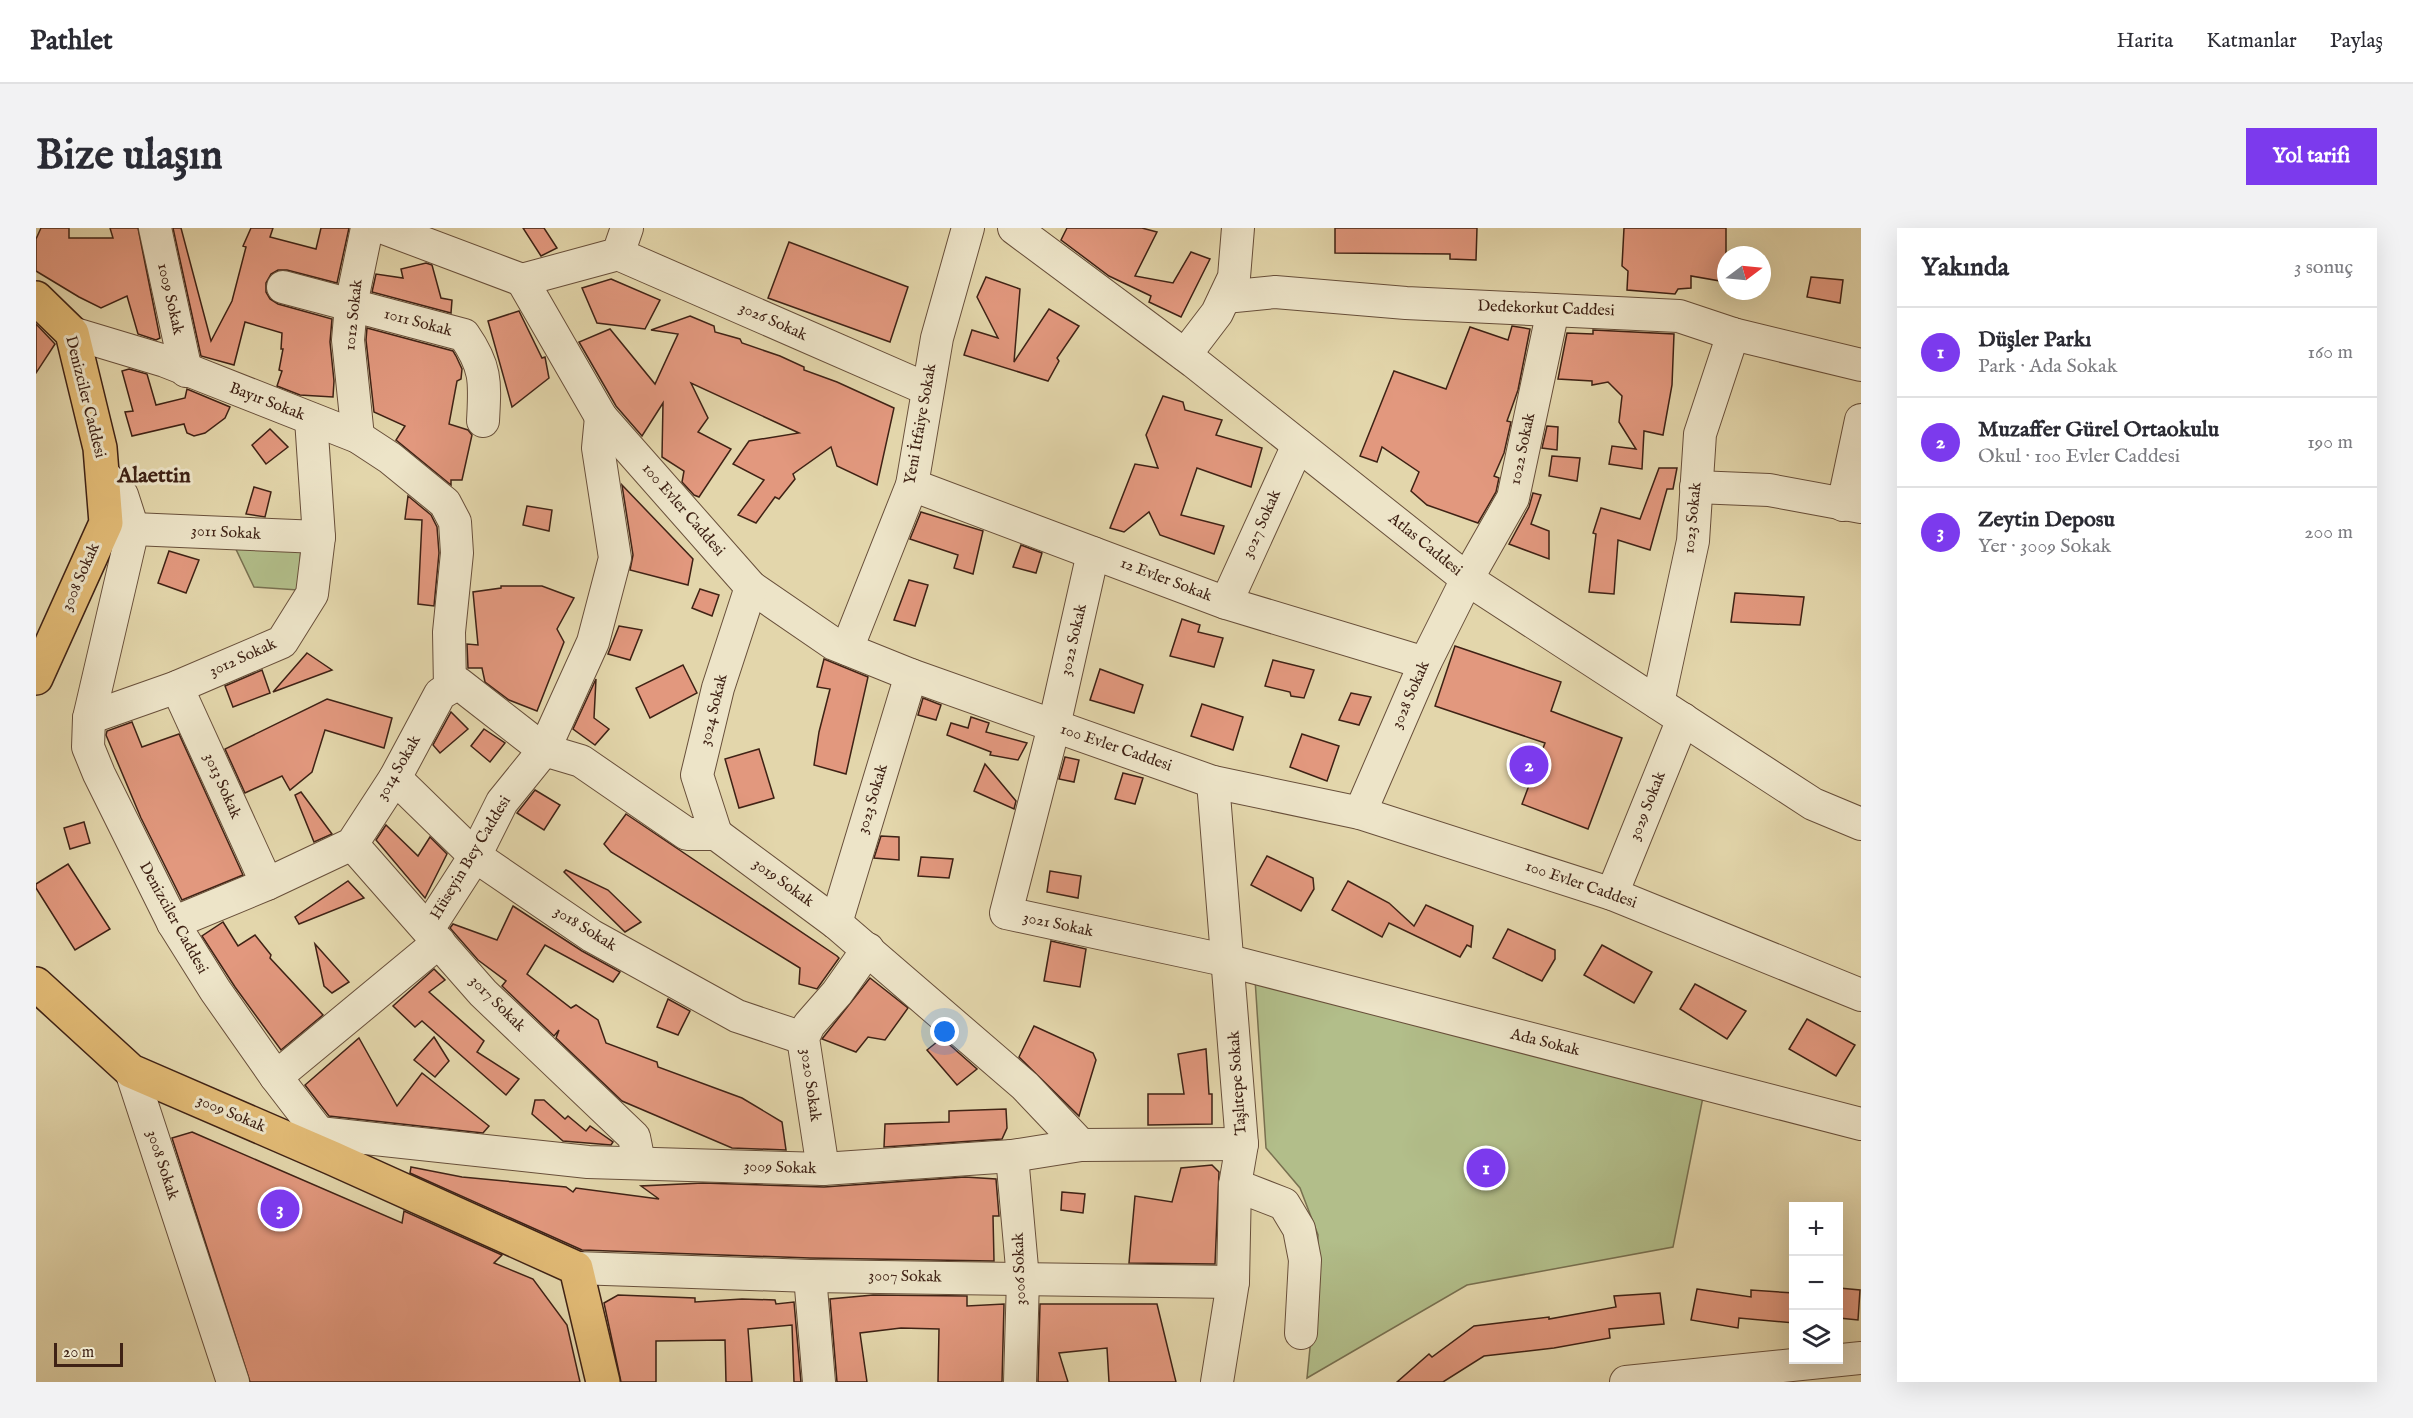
<!DOCTYPE html>
<html lang="tr">
<meta charset="utf-8">
<style>
body{margin:0;font-family:"IM FELL English",serif;background:#f2f2f3;color:#2b2b33}
.controls{position:absolute;right:18px;bottom:18px;display:grid;overflow:hidden;border-radius:0px;box-shadow:0 6px 24px #0002}
.controls button{width:54px;height:54px;display:grid;place-items:center;padding:0;border:0;border-bottom:2px solid #e1e1e2;background:#fff;color:#2b2b33;font:30px sans-serif}
.compass{position:absolute;left:1681px;top:18px;width:54px;height:54px;border-radius:50%;background:#fff;box-shadow:0 6px 24px #0002;rotate:74deg}
.scale{position:absolute;left:18px;bottom:15px;width:69px;box-sizing:border-box;padding-left:6px;border:3px solid #3f2215;border-top:0;font-size:16px;line-height:21px;white-space:nowrap;color:#3f2215;-webkit-text-stroke:4px #ede4c8;paint-order:stroke}
.you{position:absolute;left:909px;top:804px;width:21px;height:21px;margin:-15px;border:4px solid #fff;border-radius:50%;background:#1a73e8;box-shadow:0 0 0 9px #1a73e833}
.badge{display:grid;place-items:center;width:39px;height:39px;border-radius:50%;background:#7c3aed;color:#fff;font-size:20px;font-weight:700}
.pin{position:absolute;translate:-50% -50%;border:3px solid #fff;box-shadow:0 2px 6px #0006}
.list{margin:0;padding:0;list-style:none}
h2{display:flex;justify-content:space-between;align-items:center;height:78px;margin:0;padding:0 24px;font-size:26px}
h2 small{font-size:20px;font-weight:400;color:#7c7c81}
.list li{display:grid;grid-template-columns:39px 1fr auto;gap:18px;align-items:center;box-sizing:border-box;height:90px;padding:0 24px;border-top:2px solid #e1e1e2}
.list b{display:block;font-size:22px;white-space:nowrap}
.list p{margin:0;font-size:20px;white-space:nowrap;color:#7c7c81}
.list em{font-size:20px;font-style:normal;color:#7c7c81}
.icon{flex:none;width:33px;height:33px;fill:none;stroke:currentColor;stroke-width:2;stroke-linecap:round;stroke-linejoin:round}
.map{position:relative;flex:none;width:1825px;height:1154px;overflow:hidden;border-radius:0px}
header{display:flex;align-items:center;gap:36px;box-sizing:border-box;height:84px;padding:0 30px;background:#fff;border-bottom:2px solid #e1e1e2}
header strong{font-size:28px}
nav{display:flex;gap:33px;margin-inline-start:auto;font-size:21px}
.intro{display:flex;align-items:center;justify-content:space-between;box-sizing:border-box;height:144px;padding:0 36px}
h1{margin:0;font-size:42px}
.button{padding:15px 27px;border-radius:0px;background:#7c3aed;color:#fff;font-size:21px;font-weight:700}
main{display:flex;gap:36px;padding:0 36px}
aside{flex:1;background:#fff;border-radius:0px;box-shadow:0 6px 24px #0002}
.map>svg:first-child{display:block}
.green{fill:#b2be8a;stroke:#787050;stroke-width:1.5}
.building{fill:#e2987e;stroke:#3f2215;stroke-width:1.5}
.lines{fill:none;stroke-linecap:round;stroke-linejoin:round}
.minor-casing{stroke:#684f3a;stroke-width:34}
.major-casing{stroke:#3f2215;stroke-width:36}
.minor{stroke:#ede4c8;stroke-width:32}
.major{stroke:#e2bb76;stroke-width:33}
.labels{text-anchor:middle;dominant-baseline:central;stroke-width:6;stroke-linejoin:round;paint-order:stroke}
.street-label{font-size:16px;fill:#3f2215;stroke:#ede4c8}
.district-label{font-size:22px;font-weight:bold;fill:#3f2215;stroke:#ede4c8}
</style>
<header>
<strong>Pathlet</strong>
<nav><a>Harita</a><a>Katmanlar</a><a>Paylaş</a></nav>
</header>
<div class="intro"><h1>Bize ulaşın</h1><a class="button">Yol tarifi</a></div>
<main>
<div class="map">
<svg width="1825" height="1154" viewBox="0 0 1825 1154">
<rect width="100%" height="100%" fill="#e3d6ab"/>
<filter id="stains"><feTurbulence type="fractalNoise" baseFrequency=".00333" numOctaves="4"/><feColorMatrix values="0 0 0 0 .2 0 0 0 0 .09 0 0 0 0 .02 0 0 0 .5 -.17"/></filter>
<radialGradient id="worn" r=".72"><stop offset=".6" stop-color="#630" stop-opacity="0"/><stop offset="1" stop-color="#630" stop-opacity=".3"/></radialGradient>
<!-- green -->
<g class="green">
<polygon points="197,315 265,320 262,362 218,359"/>
<polygon points="1219,751 1667,869 1637,1019 1431,1057 1271,1150 1281,1049 1282,1007 1264,960 1230,920"/>
</g>
<!-- building -->
<g class="building">
<polygon points="5,0 33,0 33,10 77,10 74,0 102,0 124,110 120,112 102,106 91,68 65,80 43,69 0,43 0,11"/>
<polygon points="137,0 145,0 175,113 196,73 210,19 207,18 215,0 237,0 234,9 280,21 285,0 313,0 301,55 251,42 242,42 235,46 230,55 230,64 234,71 242,76 296,91 294,114 298,153 297,169 264,167 241,158 246,143 243,142 247,121 245,121 246,105 209,94 198,137 165,128"/>
<polygon points="487,0 508,0 521,20 505,28"/>
<polygon points="1031,0 1106,0 1121,4 1099,48 1137,55 1155,24 1174,31 1145,89 1113,74 1115,68 1073,48 1025,12"/>
<polygon points="1299,0 1441,0 1440,32 1414,31 1414,26 1299,25"/>
<polygon points="1588,0 1690,0 1690,54 1655,48 1655,60 1642,61 1639,66 1591,62 1592,43 1586,38"/>
<polygon points="753,14 872,59 854,114 732,70"/>
<polygon points="390,35 396,37 405,70 416,72 415,85 336,64 340,46 367,50 365,41"/>
<polygon points="950,49 984,61 978,134 1013,81 1043,98 1021,130 1023,133 1012,153 928,127 936,102 962,110 941,69"/>
<polygon points="1775,49 1807,52 1804,75 1771,69"/>
<polygon points="575,51 624,72 609,101 561,95 546,60"/>
<polygon points="483,83 506,130 509,129 513,150 476,179 452,93"/>
<polygon points="654,88 678,98 679,104 704,111 706,115 744,128 768,139 768,142 801,154 858,180 841,257 801,238 795,219 757,246 759,251 743,271 739,269 720,295 702,287 728,252 697,236 713,213 763,205 655,155 672,190 662,204 695,221 663,269 658,267 646,254 648,243 626,229 627,175 606,208 580,178 543,114 574,101 619,156 642,106 615,102"/>
<polygon points="0,96 19,116 0,145"/>
<polygon points="1476,98 1494,101 1482,162 1471,193 1475,194 1468,225 1458,248 1463,250 1460,264 1442,295 1391,277 1375,263 1383,244 1346,219 1341,234 1324,228 1358,143 1410,161 1434,99 1472,112"/>
<polygon points="331,100 417,123 420,128 426,141 425,151 421,153 413,196 432,202 436,207 426,252 415,252 415,257 360,212 369,198 338,184 330,112"/>
<polygon points="1557,102 1638,106 1636,157 1627,207 1608,203 1606,241 1573,236 1576,218 1600,221 1583,194 1586,168 1572,154 1556,157 1556,153 1522,151 1531,105 1557,106"/>
<polygon points="93,141 111,146 120,177 149,170 151,161 194,179 189,190 169,205 158,208 151,205 148,196 96,208 89,184 97,183 86,143"/>
<polygon points="1127,168 1147,174 1149,182 1186,192 1180,207 1226,220 1215,259 1161,240 1145,287 1188,298 1178,326 1124,307 1113,284 1088,304 1074,300 1099,236 1122,240 1110,207"/>
<polygon points="1511,198 1522,199 1521,222 1506,220"/>
<polygon points="234,201 252,219 230,236 216,217"/>
<polygon points="1516,228 1544,230 1541,253 1513,248"/>
<polygon points="1623,240 1641,240 1637,261 1631,261 1614,322 1582,312 1578,366 1553,364 1560,306 1557,305 1565,280 1604,291"/>
<polygon points="586,257 657,331 652,357 594,342 597,327"/>
<polygon points="218,259 235,264 229,289 210,286"/>
<polygon points="1497,265 1505,267 1495,296 1513,303 1513,331 1473,316 1493,279"/>
<polygon points="372,268 395,287 401,299 403,325 398,378 382,376 386,292 369,291"/>
<polygon points="491,278 516,282 513,303 487,297"/>
<polygon points="885,284 947,303 937,346 918,340 922,327 874,311"/>
<polygon points="985,317 1006,325 1000,345 977,339"/>
<polygon points="133,323 163,332 150,365 122,355"/>
<polygon points="873,352 892,357 879,398 858,392"/>
<polygon points="465,358 506,358 538,370 521,401 528,414 501,483 473,472 449,454 446,440 432,440 431,416 442,417 437,364 465,360"/>
<polygon points="664,361 683,367 676,388 656,380"/>
<polygon points="1699,365 1768,369 1764,397 1695,394"/>
<polygon points="1146,391 1164,397 1162,404 1187,410 1178,439 1134,428"/>
<polygon points="583,398 606,402 594,432 572,426"/>
<polygon points="1419,418 1525,454 1515,483 1586,510 1552,601 1486,576 1509,515 1399,478"/>
<polygon points="271,425 296,442 237,464"/>
<polygon points="788,431 832,449 810,546 778,537 783,504 794,461 781,459"/>
<polygon points="1237,432 1278,442 1268,470 1255,468 1254,464 1229,458"/>
<polygon points="647,437 661,465 614,490 600,460"/>
<polygon points="1064,441 1107,457 1098,485 1054,472"/>
<polygon points="226,442 234,465 197,479 189,458"/>
<polygon points="560,451 558,490 573,501 559,517 537,501"/>
<polygon points="1315,465 1335,469 1323,497 1303,492"/>
<polygon points="887,470 905,477 900,492 882,487"/>
<polygon points="291,471 356,490 348,520 289,502 276,544 254,562 246,548 209,565 189,521"/>
<polygon points="1166,476 1207,489 1197,522 1155,508"/>
<polygon points="415,484 432,501 404,525 397,517"/>
<polygon points="935,489 953,495 950,504 991,515 982,532 954,527 955,524 911,507 915,495 932,500"/>
<polygon points="96,494 106,519 143,506 207,647 146,672 105,590 70,507 71,503"/>
<polygon points="448,501 469,515 454,534 435,518"/>
<polygon points="1266,506 1303,518 1291,553 1254,539"/>
<polygon points="723,521 738,570 703,580 689,531"/>
<polygon points="1029,529 1043,532 1038,554 1023,551"/>
<polygon points="949,536 980,573 978,581 938,563"/>
<polygon points="1087,545 1107,550 1099,576 1079,571"/>
<polygon points="499,562 524,577 508,602 481,585"/>
<polygon points="265,564 296,606 278,614 259,567"/>
<polygon points="590,586 801,728 803,730 781,761 763,756 764,740 575,624 568,616"/>
<polygon points="48,594 54,615 34,621 28,600"/>
<polygon points="350,597 382,628 394,609 411,626 389,670 340,612"/>
<polygon points="845,608 863,609 863,632 838,630"/>
<polygon points="1231,628 1277,650 1278,661 1265,683 1215,657"/>
<polygon points="885,629 917,631 913,650 882,648"/>
<polygon points="32,636 74,701 39,722 0,660 0,656"/>
<polygon points="530,642 572,662 605,694 589,704 528,644"/>
<polygon points="1014,643 1045,648 1042,670 1011,664"/>
<polygon points="312,653 328,670 263,696 259,689"/>
<polygon points="1312,653 1353,675 1378,698 1390,677 1437,698 1435,719 1431,717 1424,729 1353,695 1346,709 1296,682"/>
<polygon points="477,678 546,723 584,744 577,754 509,717 491,746 535,780 540,777 562,792 570,815 621,834 622,839 706,870 746,894 750,922 696,920 586,873 520,810 523,802 518,808 466,758 470,753 442,732 414,700 417,696 461,712"/>
<polygon points="187,694 202,718 219,707 235,727 234,730 287,787 245,822 199,759 166,708"/>
<polygon points="1472,701 1519,722 1519,731 1506,753 1457,730"/>
<polygon points="1015,713 1050,721 1044,759 1008,753"/>
<polygon points="279,716 313,754 296,765 288,758"/>
<polygon points="1566,717 1616,744 1598,775 1548,747"/>
<polygon points="398,741 409,752 393,764 448,813 441,824 483,851 470,867 386,793 379,799 357,778"/>
<polygon points="834,750 872,780 849,812 832,809 820,824 786,811"/>
<polygon points="1659,756 1710,783 1691,811 1644,781"/>
<polygon points="632,771 654,783 642,807 621,799"/>
<polygon points="1771,791 1819,817 1800,848 1753,821"/>
<polygon points="998,798 1057,825 1060,832 1043,888 983,829"/>
<polygon points="398,809 413,833 399,849 378,832"/>
<polygon points="323,810 361,878 386,845 453,898 447,905 293,888 269,857"/>
<polygon points="906,810 941,841 921,857 891,822"/>
<polygon points="1170,821 1173,866 1176,866 1176,896 1112,897 1112,866 1148,866 1142,826"/>
<polygon points="499,872 508,872 529,891 532,888 550,903 554,898 577,914 575,917 527,913 496,886"/>
<polygon points="970,881 971,900 966,911 848,919 849,896 913,894 913,883"/>
<polygon points="156,904 366,995 368,983 466,1027 458,1035 497,1051 531,1097 544,1154 214,1154 136,910"/>
<polygon points="1176,937 1183,944 1179,1036 1093,1035 1099,968 1136,974 1145,940"/>
<polygon points="375,939 426,949 530,959 537,964 540,960 623,971 605,958 667,955 788,959 929,949 960,951 963,988 957,988 958,1033 774,1030 546,1022 374,945"/>
<polygon points="1026,964 1049,966 1047,985 1025,982"/>
<polygon points="1803,1060 1824,1062 1822,1092 1803,1090"/>
<polygon points="1661,1061 1715,1069 1715,1062 1758,1065 1758,1095 1703,1090 1702,1100 1655,1092"/>
<polygon points="1624,1065 1628,1096 1573,1101 1574,1110 1518,1120 1448,1128 1407,1154 1361,1154 1393,1126 1396,1129 1438,1098 1513,1089 1513,1091 1580,1079 1578,1068"/>
<polygon points="582,1067 659,1070 659,1074 706,1071 739,1072 740,1076 758,1074 765,1154 758,1154 756,1097 712,1101 716,1154 690,1154 689,1112 620,1113 620,1154 585,1154 568,1075"/>
<polygon points="837,1067 931,1068 931,1078 968,1076 966,1154 902,1154 903,1101 865,1100 824,1105 831,1154 801,1154 794,1071"/>
<polygon points="1004,1076 1121,1076 1140,1154 1073,1154 1071,1120 1023,1125 1032,1154 1002,1154"/>
</g>
<g class="lines">
<!-- minor casing -->
<g class="minor-casing">
<g id="minor">
<polyline points="119,0 150,143"/>
<polyline points="348,0 486,52"/>
<polyline points="978,0 1158,134 1431,351 1777,576 1825,596"/>
<polyline points="582,26 891,161"/>
<polyline points="486,52 565,189 715,359 798,416 875,447 1177,554 1324,585 1576,666 1825,767"/>
<polyline points="486,52 582,26 591,0"/>
<path d="M247,59L428,107C451,140 449,155 447,193"/>
<polyline points="1189,69 1239,64 1370,75 1643,88 1697,106 1825,137"/>
<polyline points="36,105 129,133 322,209 354,230 409,275 419,294 421,325 413,404 414,460"/>
<polyline points="1149,127 1181,85 1198,49 1202,0"/>
<polyline points="322,209 312,112 315,77 331,0"/>
<polyline points="66,245 86,267 97,301 53,490 52,519 63,546 137,695 179,762 240,849 283,905 293,923"/>
<polyline points="876,257 1190,375 1389,435"/>
<polyline points="1660,259 1733,262 1825,279"/>
<polyline points="1807,277 1825,192"/>
<polyline points="97,301 283,309"/>
<polyline points="1057,325 1018,498 970,685 1193,733 1825,896"/>
<polyline points="1190,375 1262,217"/>
<polyline points="811,421 876,257 901,110 932,0"/>
<polyline points="141,459 231,656"/>
<polyline points="1622,475 1657,313 1664,206 1697,106"/>
<polyline points="53,490 141,459 246,414 276,366 283,309 275,191"/>
<polyline points="359,550 439,628 556,708 701,788 767,810"/>
<polyline points="1177,554 1206,916 1199,957 1197,1054 1181,1154"/>
<polyline points="1324,585 1389,435 1431,351 1477,270 1517,82"/>
<polyline points="680,606 661,547 682,460 715,359"/>
<polyline points="316,616 447,765 598,909 603,934"/>
<polyline points="1576,666 1647,491"/>
<polyline points="137,695 231,656 316,616 359,550 404,466 422,455 508,522 545,533 651,606 680,606 800,695 989,858 1045,917"/>
<polyline points="800,695 875,447"/>
<polyline points="392,701 439,628 466,574 508,522 557,414 579,330 562,220 565,189"/>
<polyline points="95,843 197,1154"/>
<polyline points="240,849 403,714"/>
<polyline points="283,905 552,934 787,941 976,928 1045,917 1206,916"/>
<polyline points="976,928 987,1051 984,1154"/>
<polyline points="787,941 767,810 773,797 801,765 832,721"/>
<polyline points="1199,957 1248,976 1263,1001 1269,1032 1265,1105"/>
<polyline points="540,1040 774,1048 1197,1054"/>
<polyline points="774,1048 783,1154"/>
<polyline points="1590,1154 1825,1130"/>
</g>
</g>
<!-- major casing -->
<g class="major-casing">
<g id="major">
<polyline points="0,70 36,105 64,220 70,295 0,450"/>
<polyline points="0,756 95,843 296,930 540,1040 567,1154"/>
</g>
</g>
<!-- minor -->
<use href="#minor" class="minor"/>
<!-- major -->
<use href="#major" class="major"/>
</g>
<g class="labels">
<!-- street labels -->
<g class="street-label">
<text transform="translate(134 71) rotate(77)">1009 Sokak</text>
<text transform="translate(1510 81) rotate(2)">Dedekorkut Caddesi</text>
<text transform="translate(318 87) rotate(-84)">1012 Sokak</text>
<text transform="translate(737 94) rotate(24)">3026 Sokak</text>
<text transform="translate(382 95) rotate(15)">1011 Sokak</text>
<text transform="translate(49 169) rotate(76)">Denizciler Caddesi</text>
<text transform="translate(231 174) rotate(21)">Bayır Sokak</text>
<text transform="translate(885 196) rotate(-80)">Yeni İtfaiye Sokak</text>
<text transform="translate(1487 221) rotate(-78)">1022 Sokak</text>
<text transform="translate(647 282) rotate(49)">100 Evler Caddesi</text>
<text transform="translate(1657 290) rotate(-84)">1023 Sokak</text>
<text transform="translate(1226 296) rotate(-66)">3027 Sokak</text>
<text transform="translate(190 305) rotate(3)">3011 Sokak</text>
<text transform="translate(1389 317) rotate(39)">Atlas Caddesi</text>
<text transform="translate(45 349) rotate(-66)">3008 Sokak</text>
<text transform="translate(1130 352) rotate(21)">12 Evler Sokak</text>
<text transform="translate(1038 412) rotate(-77)">3022 Sokak</text>
<text transform="translate(207 430) rotate(-24)">3012 Sokak</text>
<text transform="translate(1375 467) rotate(-66)">3028 Sokak</text>
<text transform="translate(678 482) rotate(-76)">3024 Sokak</text>
<text transform="translate(1080 520) rotate(19)">100 Evler Caddesi</text>
<text transform="translate(363 540) rotate(-60)">3014 Sokak</text>
<text transform="translate(186 558) rotate(66)">3013 Sokak</text>
<text transform="translate(837 571) rotate(-73)">3023 Sokak</text>
<text transform="translate(1612 578) rotate(-68)">3029 Sokak</text>
<text transform="translate(435 630) rotate(-59)">Hüseyin Bey Caddesi</text>
<text transform="translate(747 655) rotate(36)">3019 Sokak</text>
<text transform="translate(1545 657) rotate(19)">100 Evler Caddesi</text>
<text transform="translate(137 690) rotate(61)">Denizciler Caddesi</text>
<text transform="translate(1022 697) rotate(12)">3021 Sokak</text>
<text transform="translate(549 701) rotate(32)">3018 Sokak</text>
<text transform="translate(461 776) rotate(45)">3017 Sokak</text>
<text transform="translate(1509 815) rotate(14)">Ada Sokak</text>
<text transform="translate(1202 855) rotate(-94)">Taşlıtepe Sokak</text>
<text transform="translate(774 857) rotate(82)">3020 Sokak</text>
<text transform="translate(195 886) rotate(23)">3009 Sokak</text>
<text transform="translate(126 937) rotate(72)">3008 Sokak</text>
<text transform="translate(744 940) rotate(2)">3009 Sokak</text>
<text transform="translate(984 1041) rotate(-92)">3006 Sokak</text>
<text transform="translate(869 1049) rotate(1)">3007 Sokak</text>
</g>
<!-- district labels -->
<g class="district-label">
<text x="118" y="248">Alaettin</text>
</g>
</g>
<rect width="100%" height="100%" filter="url(#stains)"/>
<rect width="100%" height="100%" fill="url(#worn)"/>
</svg>
<div class="controls">
<button>+</button>
<button>−</button>
<button><svg class="icon" aria-label="layers" viewBox="0 0 24 24"><path d="M12 4l9 5-9 5-9-5zM3 14l9 5 9-5"/></svg></button>
</div>
<svg class="compass" viewBox="-18 -18 36 36"><path d="M0-13l5 13h-10z" fill="#e53935"/><path d="M0 13l5-13h-10z" fill="#7c7c81"/></svg>
<div class="scale">20 m</div>
<div class="you"></div>
<div class="pin badge" style="left:1450px;top:940px">1</div>
<div class="pin badge" style="left:1493px;top:537px">2</div>
<div class="pin badge" style="left:244px;top:981px">3</div>
</div>
<aside>
<h2>Yakında<small>3 sonuç</small></h2>
<ul class="list">
<li><span class="badge">1</span><div><b>Düşler Parkı</b><p>Park · Ada Sokak</p></div><em>160 m</em></li>
<li><span class="badge">2</span><div><b>Muzaffer Gürel Ortaokulu</b><p>Okul · 100 Evler Caddesi</p></div><em>190 m</em></li>
<li><span class="badge">3</span><div><b>Zeytin Deposu</b><p>Yer · 3009 Sokak</p></div><em>200 m</em></li>
</ul>
</aside>
</main>
